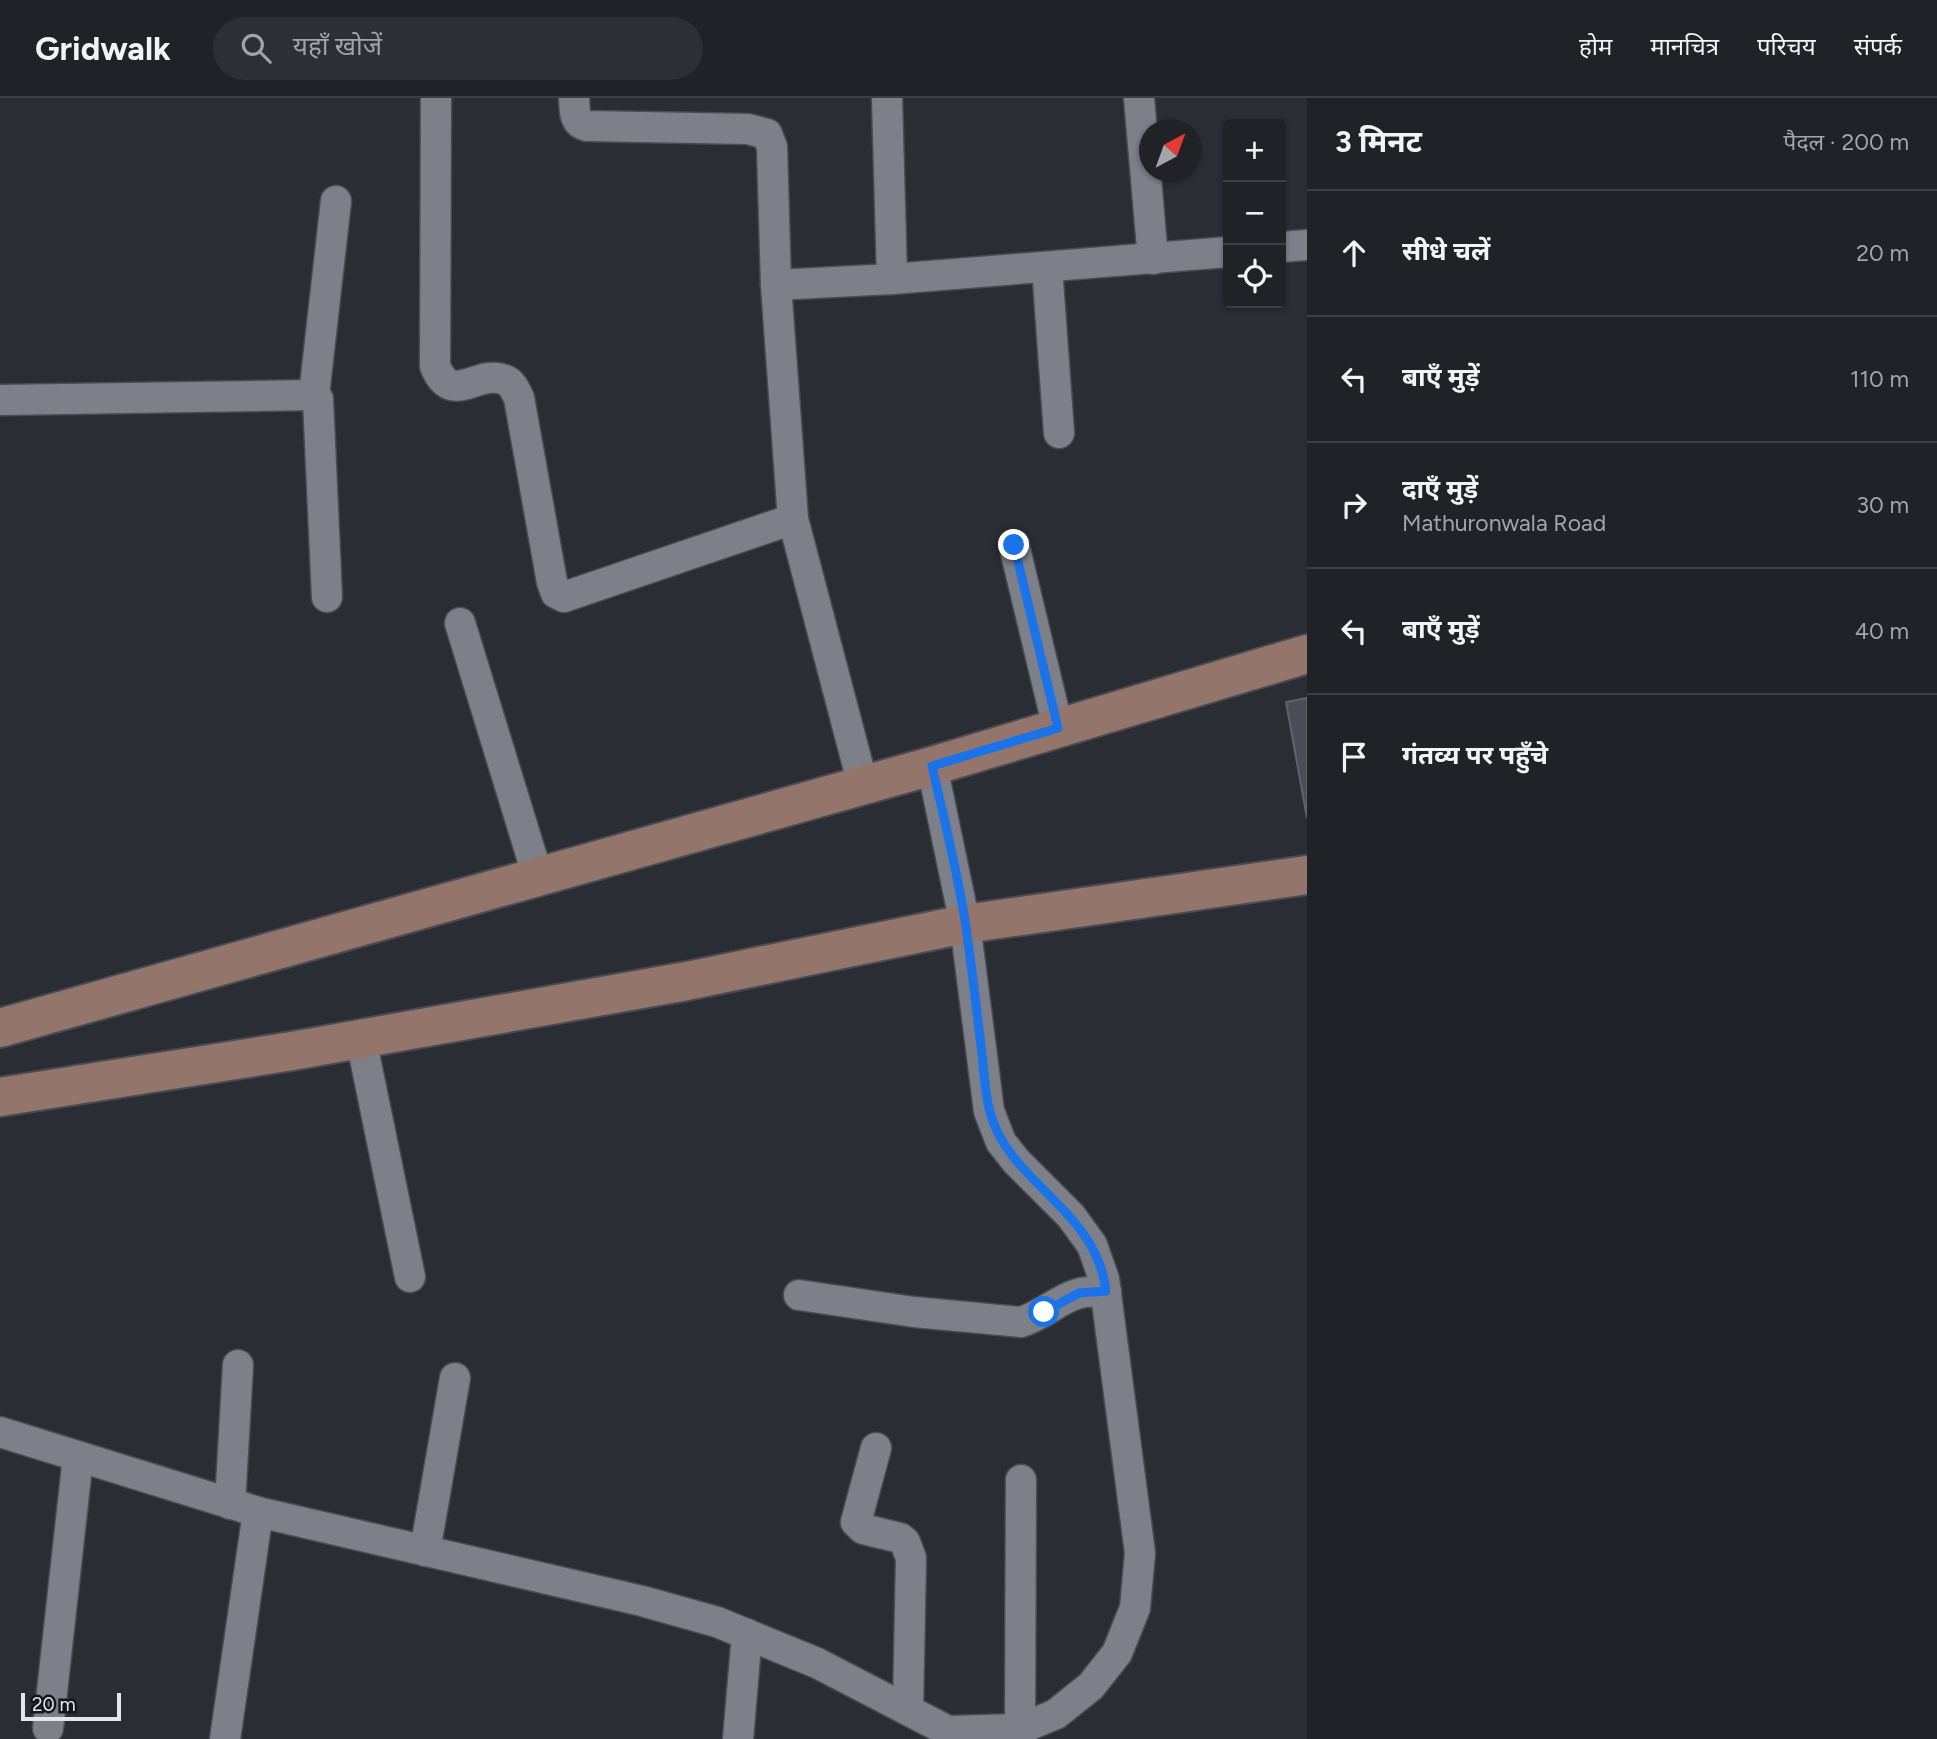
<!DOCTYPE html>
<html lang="hi">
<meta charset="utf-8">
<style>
body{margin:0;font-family:Figtree,"Noto Sans Devanagari",sans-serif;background:#2d2f34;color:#f1f3f6}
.controls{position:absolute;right:21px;top:21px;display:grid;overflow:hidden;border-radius:7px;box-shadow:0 2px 5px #0004}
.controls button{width:63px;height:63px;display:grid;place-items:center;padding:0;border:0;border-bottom:2px solid #3d3f45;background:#202228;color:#f1f3f6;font:35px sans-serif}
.compass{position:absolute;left:1139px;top:21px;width:63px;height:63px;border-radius:50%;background:#202228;box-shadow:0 2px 5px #0004;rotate:41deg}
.scale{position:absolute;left:21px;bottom:18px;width:100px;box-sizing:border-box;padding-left:7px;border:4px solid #e5e6ec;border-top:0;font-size:19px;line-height:24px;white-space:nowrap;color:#e5e6ec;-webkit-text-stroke:5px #141619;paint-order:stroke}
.stop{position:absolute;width:21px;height:21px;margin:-16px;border:5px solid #1a73e8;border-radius:50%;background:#fff}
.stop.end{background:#1a73e8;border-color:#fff;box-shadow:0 2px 7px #0008}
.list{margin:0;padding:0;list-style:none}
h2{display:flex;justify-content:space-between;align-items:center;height:91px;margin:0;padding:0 28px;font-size:30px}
h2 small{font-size:23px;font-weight:400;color:#a2a4a8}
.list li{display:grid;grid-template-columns:46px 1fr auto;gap:21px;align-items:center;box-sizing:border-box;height:126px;padding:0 28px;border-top:2px solid #3d3f45}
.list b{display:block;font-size:26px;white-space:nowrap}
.list p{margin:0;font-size:23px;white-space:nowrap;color:#a2a4a8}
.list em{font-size:23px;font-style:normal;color:#a2a4a8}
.icon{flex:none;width:38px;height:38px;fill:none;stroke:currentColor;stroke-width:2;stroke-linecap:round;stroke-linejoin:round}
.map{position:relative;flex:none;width:1307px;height:1641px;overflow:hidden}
header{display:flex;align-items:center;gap:42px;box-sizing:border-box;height:98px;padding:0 35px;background:#202228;border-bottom:2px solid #3d3f45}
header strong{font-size:33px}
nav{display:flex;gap:38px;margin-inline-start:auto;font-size:24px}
.search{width:490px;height:63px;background:#2d2f34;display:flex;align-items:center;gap:18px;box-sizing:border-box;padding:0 24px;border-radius:38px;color:#a2a4a8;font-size:26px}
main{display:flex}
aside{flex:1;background:#202228}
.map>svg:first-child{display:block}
.building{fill:#4b4e57;stroke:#60636c;stroke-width:2}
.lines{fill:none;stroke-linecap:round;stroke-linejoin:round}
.street-casing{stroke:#4a4b53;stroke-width:33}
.secondary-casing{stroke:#4a4b53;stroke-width:42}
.street{stroke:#7d7f89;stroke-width:30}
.secondary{stroke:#94756b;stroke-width:38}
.route{stroke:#1a73e8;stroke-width:9}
</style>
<header>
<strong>Gridwalk</strong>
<div class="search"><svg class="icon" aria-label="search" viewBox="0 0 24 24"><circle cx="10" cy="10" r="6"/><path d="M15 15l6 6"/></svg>यहाँ खोजें</div>
<nav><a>होम</a><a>मानचित्र</a><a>परिचय</a><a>संपर्क</a></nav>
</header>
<main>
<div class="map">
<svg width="1307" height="1641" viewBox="0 0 1307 1641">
<rect width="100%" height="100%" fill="#2b2d35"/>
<!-- building -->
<polygon class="building" points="1307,600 1307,720 1286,604"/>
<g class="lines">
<!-- street casing -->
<g class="street-casing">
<g id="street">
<path d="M436,0L435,268C452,310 478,270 505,282C512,284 516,294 519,300L552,484L556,495L564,499L793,421L776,187L772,49L767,36L748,31L587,28C573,25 575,12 574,0"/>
<polyline points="887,0 892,181"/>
<polyline points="1139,0 1153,161"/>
<polyline points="1281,149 1307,147"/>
<polyline points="1047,169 1059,335"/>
<polyline points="776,187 892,181 1228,154"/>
<polyline points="0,302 314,297"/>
<polyline points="793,421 863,687"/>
<polyline points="1014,447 1058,630"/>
<polyline points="327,499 318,301 314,297 336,103"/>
<polyline points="460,525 538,779"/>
<polyline points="932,668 965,826 989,1013 1001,1044 1016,1063 1071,1118 1092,1147 1104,1181 1140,1455 1135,1510 1117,1555 1091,1588 1056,1616 1020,1631 948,1633"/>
<polyline points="361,941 410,1179"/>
<path d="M799,1197L914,1214L1021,1224C1042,1218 1057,1202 1077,1196C1086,1193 1097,1194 1106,1193"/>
<polyline points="0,1334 258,1414 642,1503 717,1524 817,1565 948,1633 949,1641"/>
<polyline points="876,1350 856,1424 863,1431 900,1440 905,1444 911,1460 908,1612"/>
<polyline points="230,1406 238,1267"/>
<polyline points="425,1453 455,1280"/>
<polyline points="48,1630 78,1359"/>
<polyline points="1020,1631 1021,1382"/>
<polyline points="225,1641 258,1414"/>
<polyline points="738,1641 747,1536"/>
</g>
</g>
<!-- secondary casing -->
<g class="secondary-casing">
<g id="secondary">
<polyline points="0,930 932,668 1307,556"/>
<polyline points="0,999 292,953 687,883 965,826 1307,777"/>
</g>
</g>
<!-- street -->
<use href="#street" class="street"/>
<!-- secondary -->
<use href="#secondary" class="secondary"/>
</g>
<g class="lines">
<!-- route -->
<path class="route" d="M1014,447L1058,630L932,668C944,721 958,775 966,829C972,871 977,914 982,956C984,975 985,996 990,1014C1009,1086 1096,1110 1106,1193L1079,1195L1044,1214"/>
</g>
</svg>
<div class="controls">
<button>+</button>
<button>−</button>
<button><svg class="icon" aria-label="locate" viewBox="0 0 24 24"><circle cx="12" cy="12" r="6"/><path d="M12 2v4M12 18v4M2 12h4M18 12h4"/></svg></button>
</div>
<svg class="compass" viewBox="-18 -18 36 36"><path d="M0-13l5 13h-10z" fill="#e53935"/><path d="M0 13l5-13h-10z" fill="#a2a4a8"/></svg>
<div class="scale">20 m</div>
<div class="stop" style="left:1044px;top:1214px"></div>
<div class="stop end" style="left:1014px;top:447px"></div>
</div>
<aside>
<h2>3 मिनट<small>पैदल · 200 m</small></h2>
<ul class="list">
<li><svg class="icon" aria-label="ahead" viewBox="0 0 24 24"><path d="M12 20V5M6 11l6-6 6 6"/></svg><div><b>सीधे चलें</b></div><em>20 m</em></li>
<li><svg class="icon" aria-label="left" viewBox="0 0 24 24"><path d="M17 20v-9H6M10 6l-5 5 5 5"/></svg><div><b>बाएँ मुड़ें</b></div><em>110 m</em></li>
<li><svg class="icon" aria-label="right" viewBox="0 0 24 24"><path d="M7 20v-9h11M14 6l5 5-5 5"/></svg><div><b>दाएँ मुड़ें</b><p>Mathuronwala Road</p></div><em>30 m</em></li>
<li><svg class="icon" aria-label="left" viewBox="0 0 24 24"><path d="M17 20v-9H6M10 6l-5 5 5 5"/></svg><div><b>बाएँ मुड़ें</b></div><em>40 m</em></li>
<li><svg class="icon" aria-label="arrive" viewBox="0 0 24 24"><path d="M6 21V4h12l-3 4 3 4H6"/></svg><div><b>गंतव्य पर पहुँचे</b></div></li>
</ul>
</aside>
</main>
